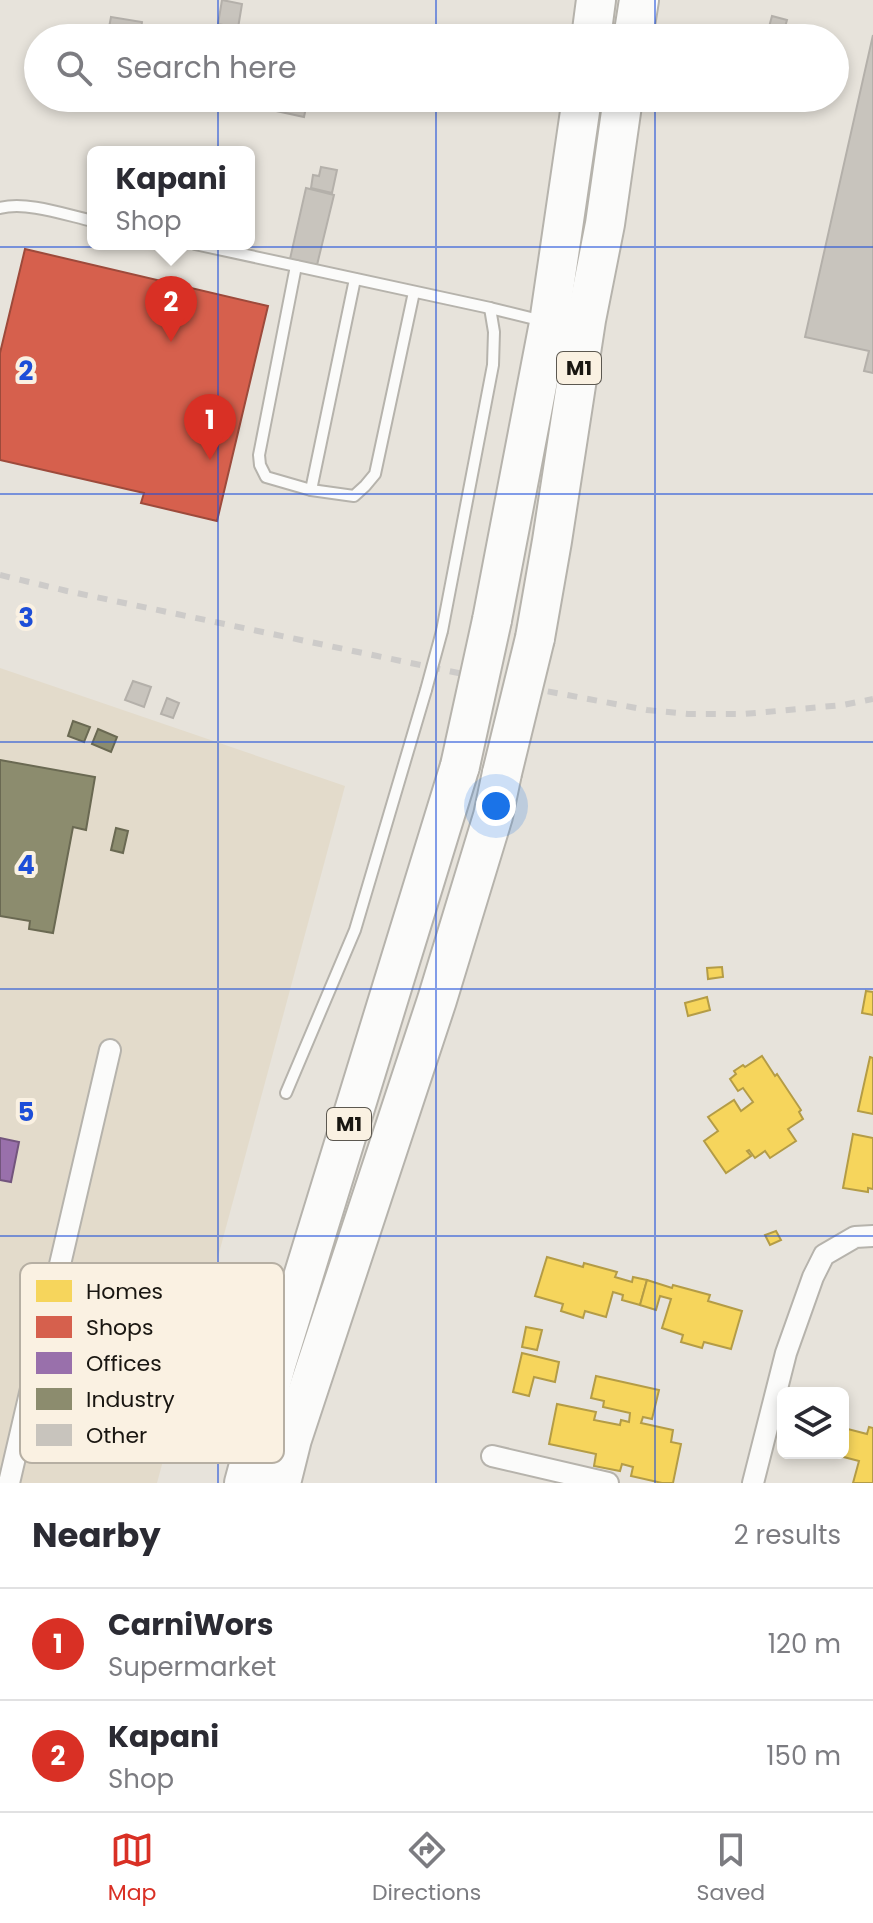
<!DOCTYPE html>
<style>
body{margin:0;font-family:Poppins,sans-serif;background:#f2f2f3;color:#2b2b33}
.controls{position:absolute;right:24px;bottom:24px;display:grid;overflow:hidden;border-radius:12px;box-shadow:0 4px 12px #0003}
.controls button{width:72px;height:72px;display:grid;place-items:center;padding:0;border:0;border-bottom:2px solid #e1e1e2;background:#fff;color:#2b2b33;font:40px sans-serif}
.you{position:absolute;left:496px;top:806px;width:28px;height:28px;margin:-20px;border:6px solid #fff;border-radius:50%;background:#1a73e8;box-shadow:0 0 0 12px #1a73e833}
.badge{display:grid;place-items:center;width:52px;height:52px;border-radius:50%;background:#d93025;color:#fff;font-size:26px;font-weight:700}
.pin{position:absolute;translate:-50% -66px;filter:drop-shadow(0 2px 4px #0008)}
.pin::after{content:'';position:absolute;top:42px;width:28px;height:24px;background:inherit;clip-path:polygon(0 0,100% 0,50% 100%)}
.popup{position:absolute;left:87px;top:146px;width:168px;height:104px;box-sizing:border-box;display:grid;place-content:center;border-radius:12px;background:#fff;filter:drop-shadow(0 2px 6px #0005);font-size:26px;white-space:nowrap;color:#7c7c81}
.popup b{font-size:30px;color:#2b2b33}
.popup::after{content:'';position:absolute;left:50%;top:100%;margin-left:-16px;border:16px solid transparent;border-top-color:#fff}
.list{margin:0;padding:0;list-style:none}
h2{display:flex;justify-content:space-between;align-items:center;height:104px;margin:0;padding:0 32px;font-size:34px}
h2 small{font-size:26px;font-weight:400;color:#7c7c81}
.list li{display:grid;grid-template-columns:52px 1fr auto;gap:24px;align-items:center;box-sizing:border-box;height:112px;padding:0 32px;border-top:2px solid #e1e1e2}
.list b{display:block;font-size:30px;white-space:nowrap}
.list p{margin:0;font-size:26px;white-space:nowrap;color:#7c7c81}
.list em{font-size:26px;font-style:normal;color:#7c7c81}
.icon{flex:none;width:44px;height:44px;fill:none;stroke:currentColor;stroke-width:2;stroke-linecap:round;stroke-linejoin:round}
.map{position:relative;flex:none;width:873px;height:1483px;overflow:hidden}
.search{position:absolute;background:#fff;box-shadow:0 4px 12px #0003;left:24px;right:24px;top:24px;height:88px;display:flex;align-items:center;gap:20px;box-sizing:border-box;padding:0 28px;border-radius:44px;color:#7c7c81;font-size:30px}
.sheet{height:328px;background:#fff}
nav{display:flex;justify-content:space-around;align-items:center;box-sizing:border-box;height:112px;border-top:2px solid #e1e1e2;background:#fff;font-size:22px;color:#7c7c81}
nav a{display:grid;justify-items:center;gap:4px}
nav .on{color:#d93025}
.map>svg:first-child{display:block}
.built{fill:#e3dbcb}
.homes{fill:#f6d55c;stroke:#b49c46;stroke-width:2}
.shops{fill:#d6604d;stroke:#9d4a3b;stroke-width:2}
.offices{fill:#9970ab;stroke:#73557d;stroke-width:2}
.industry{fill:#8c8c6e;stroke:#6a6952;stroke-width:2}
.building{fill:#c8c4bd;stroke:#b4b0aa;stroke-width:2}
.lines{fill:none;stroke-linecap:round;stroke-linejoin:round}
.lane-casing{stroke:#b6b3ac;stroke-width:14}
.street-casing{stroke:#b6b3ac;stroke-width:24}
.highway-casing{stroke:#b6b3ac;stroke-width:42}
.lane{stroke:#fbfbfa;stroke-width:10}
.street{stroke:#fbfbfa;stroke-width:20}
.highway{stroke:#fbfbfa;stroke-width:38}
.rail{stroke:#cdcbc9;stroke-width:6;stroke-dasharray:10 10;stroke-linecap:butt}
.lane-bridge-casing{stroke:#b6b3ac;stroke-width:14;stroke-linecap:butt}
.highway-bridge-casing{stroke:#b6b3ac;stroke-width:42;stroke-linecap:butt}
.lane-bridge{stroke:#fbfbfa;stroke-width:10}
.highway-bridge{stroke:#fbfbfa;stroke-width:38}
.grid{fill:none;stroke:#1d4ed8;stroke-width:2;stroke-opacity:0.55}
.labels{text-anchor:middle;dominant-baseline:central;stroke-width:8;stroke-linejoin:round;paint-order:stroke}
.shield{fill:#faf1e2;stroke:#5c5850;stroke-width:2}
.shield-label{font-size:20px;font-weight:bold;fill:#191611}
.key{fill:#faf1e2;stroke:#b6afa3;stroke-width:2}
.key-label{font-size:22px;fill:#191611}
.grid-label{font-size:26px;text-anchor:middle;font-weight:bold;fill:#1d4ed8;stroke:#faf1e2;stroke-width:8;stroke-linejoin:round;paint-order:stroke}
</style>
<div class="map">
<svg width="873" height="1483" viewBox="0 0 873 1483">
<rect width="100%" height="100%" fill="#e7e3db"/>
<!-- built -->
<polygon class="built" points="0,668 345,786 157,1483 0,1483"/>
<!-- homes -->
<g class="homes">
<polygon points="722,967 723,977 708,979 707,968"/>
<polygon points="866,991 873,992 873,1015 862,1013"/>
<polygon points="707,997 710,1010 688,1016 685,1003"/>
<polygon points="762,1056 775,1076 777,1074 801,1110 799,1112 803,1119 788,1129 796,1141 770,1158 765,1151 755,1158 749,1150 747,1151 751,1156 726,1173 704,1141 718,1131 708,1117 734,1100 741,1111 753,1102 743,1088 738,1091 730,1079 736,1074 734,1071 743,1065 745,1067"/>
<polygon points="870,1057 873,1058 873,1114 858,1111"/>
<polygon points="853,1134 873,1138 873,1189 868,1188 868,1192 843,1188"/>
<polygon points="776,1231 781,1240 770,1245 765,1235"/>
<polygon points="547,1257 583,1267 584,1263 617,1272 615,1277 632,1282 633,1277 647,1280 640,1305 622,1300 623,1295 613,1292 606,1317 585,1311 583,1318 561,1311 563,1304 535,1296"/>
<polygon points="647,1280 672,1288 673,1285 710,1295 708,1301 742,1311 731,1349 704,1342 702,1348 681,1342 683,1335 662,1328 671,1299 660,1296 656,1310 640,1305"/>
<polygon points="526,1327 542,1330 537,1350 522,1347"/>
<polygon points="522,1353 559,1362 555,1382 534,1377 529,1396 513,1392"/>
<polygon points="596,1376 659,1390 652,1419 643,1417 641,1423 673,1430 671,1442 681,1444 673,1483 662,1483 631,1476 633,1467 622,1464 620,1471 594,1466 596,1454 549,1444 557,1404 596,1412 594,1420 620,1425 621,1420 629,1422 630,1413 603,1407 604,1401 591,1398"/>
<polygon points="869,1427 873,1428 873,1483 853,1483 859,1461 836,1455 837,1453 843,1453 844,1428 867,1434"/>
</g>
<!-- shops -->
<polygon class="shops" points="25,249 268,306 217,521 141,503 144,493 0,460 0,353"/>
<!-- offices -->
<polygon class="offices" points="0,1138 19,1142 11,1182 0,1180"/>
<!-- industry -->
<g class="industry">
<polygon points="73,721 90,727 84,742 68,736"/>
<polygon points="98,729 117,737 111,752 92,744"/>
<polygon points="0,760 95,777 86,830 73,827 53,933 29,929 30,921 0,916"/>
<polygon points="116,828 128,831 123,853 111,850"/>
</g>
<!-- building -->
<g class="building">
<polygon points="222,0 242,4 238,28 218,24"/>
<polygon points="772,16 787,20 782,38 766,38"/>
<polygon points="111,17 142,22 140,38 107,38"/>
<polygon points="162,29 203,38 160,38"/>
<polygon points="873,35 873,373 864,371 869,351 805,337"/>
<polygon points="236,98 308,98 304,117 235,102"/>
<polygon points="321,167 337,170 332,193 311,188 313,175 319,176"/>
<polygon points="306,188 334,195 317,265 290,259"/>
<polygon points="133,681 151,687 144,707 125,700"/>
<polygon points="167,698 179,703 173,718 161,714"/>
</g>
<g class="lines">
<!-- lane casing -->
<g class="lane-casing">
<g id="lane">
<path d="M0,208C27,201 66,215 93,221"/>
<polyline points="195,244 490,308 543,321"/>
<polyline points="296,266 259,455 260,465 266,477 311,490 354,496 365,486 375,474 414,292"/>
<polyline points="311,490 355,279"/>
<polyline points="442,631 493,365 494,332 490,308"/>
<polyline points="286,1093 355,930 426,690"/>
</g>
</g>
<!-- street casing -->
<g class="street-casing">
<g id="street">
<polyline points="492,1456 608,1483"/>
<polyline points="9,1483 110,1050"/>
<polyline points="753,1483 786,1353 813,1277 824,1255 855,1237 873,1236"/>
</g>
</g>
<!-- highway casing -->
<g class="highway-casing">
<g id="highway">
<polyline points="591,38 596,0"/>
<polyline points="633,38 639,0"/>
<polyline points="492,620 549,323 582,98"/>
<polyline points="535,638 552,541 586,320 605,224 623,98"/>
<polyline points="244,1483 276,1365 460,766"/>
<polyline points="281,1483 292,1439 437,1000 493,816 502,773"/>
</g>
</g>
<!-- lane -->
<use href="#lane" class="lane"/>
<!-- street -->
<use href="#street" class="street"/>
<!-- highway -->
<use href="#highway" class="highway"/>
<!-- rail -->
<polyline class="rail" points="0,575 67,591 530,688 647,710 688,714 744,714 843,705 873,699"/>
<!-- lane-bridge casing -->
<g class="lane-bridge-casing">
<polyline id="lane-bridge" points="426,690 442,631"/>
</g>
<!-- highway-bridge casing -->
<g class="highway-bridge-casing">
<g id="highway-bridge">
<polyline points="460,766 492,620"/>
<polyline points="502,773 535,638"/>
</g>
</g>
<!-- lane-bridge -->
<use href="#lane-bridge" class="lane-bridge"/>
<!-- highway-bridge -->
<use href="#highway-bridge" class="highway-bridge"/>
</g>
<!-- grid -->
<path class="grid" d="M218,0V38M436,0V38M655,0V38M218,98V1483M436,98V1483M655,98V1483M0,247H873M0,494H873M0,742H873M0,989H873M0,1236H873"/>
<g class="labels">
<!-- shield labels -->
<g class="shield">
<rect x="557" y="352" width="44" height="32" rx="6"/>
<rect x="327" y="1108" width="44" height="32" rx="6"/>
</g>
<g class="shield-label">
<text x="579" y="368">M1</text>
<text x="349" y="1124">M1</text>
</g>
</g>
<!-- legend -->
<rect x="20" y="1263" width="264" height="200" rx="12" class="key"/>
<rect x="36" y="1280" width="36" height="22" fill="#f6d55c"/>
<rect x="36" y="1316" width="36" height="22" fill="#d6604d"/>
<rect x="36" y="1352" width="36" height="22" fill="#9970ab"/>
<rect x="36" y="1388" width="36" height="22" fill="#8c8c6e"/>
<rect x="36" y="1424" width="36" height="22" fill="#c8c4bd"/>
<g class="key-label">
<text x="86" y="1299">Homes</text>
<text x="86" y="1335">Shops</text>
<text x="86" y="1371">Offices</text>
<text x="86" y="1407">Industry</text>
<text x="86" y="1443">Other</text>
</g>
<g class="grid-label">
<text x="26" y="380">2</text>
<text x="26" y="627">3</text>
<text x="26" y="874">4</text>
<text x="26" y="1121">5</text>
</g>
</svg>
<div class="controls">
<button><svg class="icon" aria-label="layers" viewBox="0 0 24 24"><path d="M12 4l9 5-9 5-9-5zM3 14l9 5 9-5"/></svg></button>
</div>
<div class="you"></div>
<div class="pin badge" style="left:210px;top:460px">1</div>
<div class="pin badge" style="left:171px;top:342px">2</div>
<div class="popup"><b>Kapani</b>Shop</div>
<div class="search"><svg class="icon" aria-label="search" viewBox="0 0 24 24"><circle cx="10" cy="10" r="6"/><path d="M15 15l6 6"/></svg>Search here</div>
</div>
<section class="sheet">
<h2>Nearby<small>2 results</small></h2>
<ul class="list">
<li><span class="badge">1</span><div><b>CarniWors</b><p>Supermarket</p></div><em>120 m</em></li>
<li><span class="badge">2</span><div><b>Kapani</b><p>Shop</p></div><em>150 m</em></li>
</ul>
</section>
<nav>
<a class="on"><svg class="icon" aria-label="map" viewBox="0 0 24 24"><path d="M3 6l6-2 6 2 6-2v14l-6 2-6-2-6 2zM9 4v14M15 6v14"/></svg>Map</a>
<a><svg class="icon" aria-label="directions" viewBox="0 0 24 24"><path d="M12 3l9 9-9 9-9-9zM9 14v-3h6M13 9l2 2-2 2"/></svg>Directions</a>
<a><svg class="icon" aria-label="saved" viewBox="0 0 24 24"><path d="M7 4h10v16l-5-4-5 4z"/></svg>Saved</a>
</nav>
